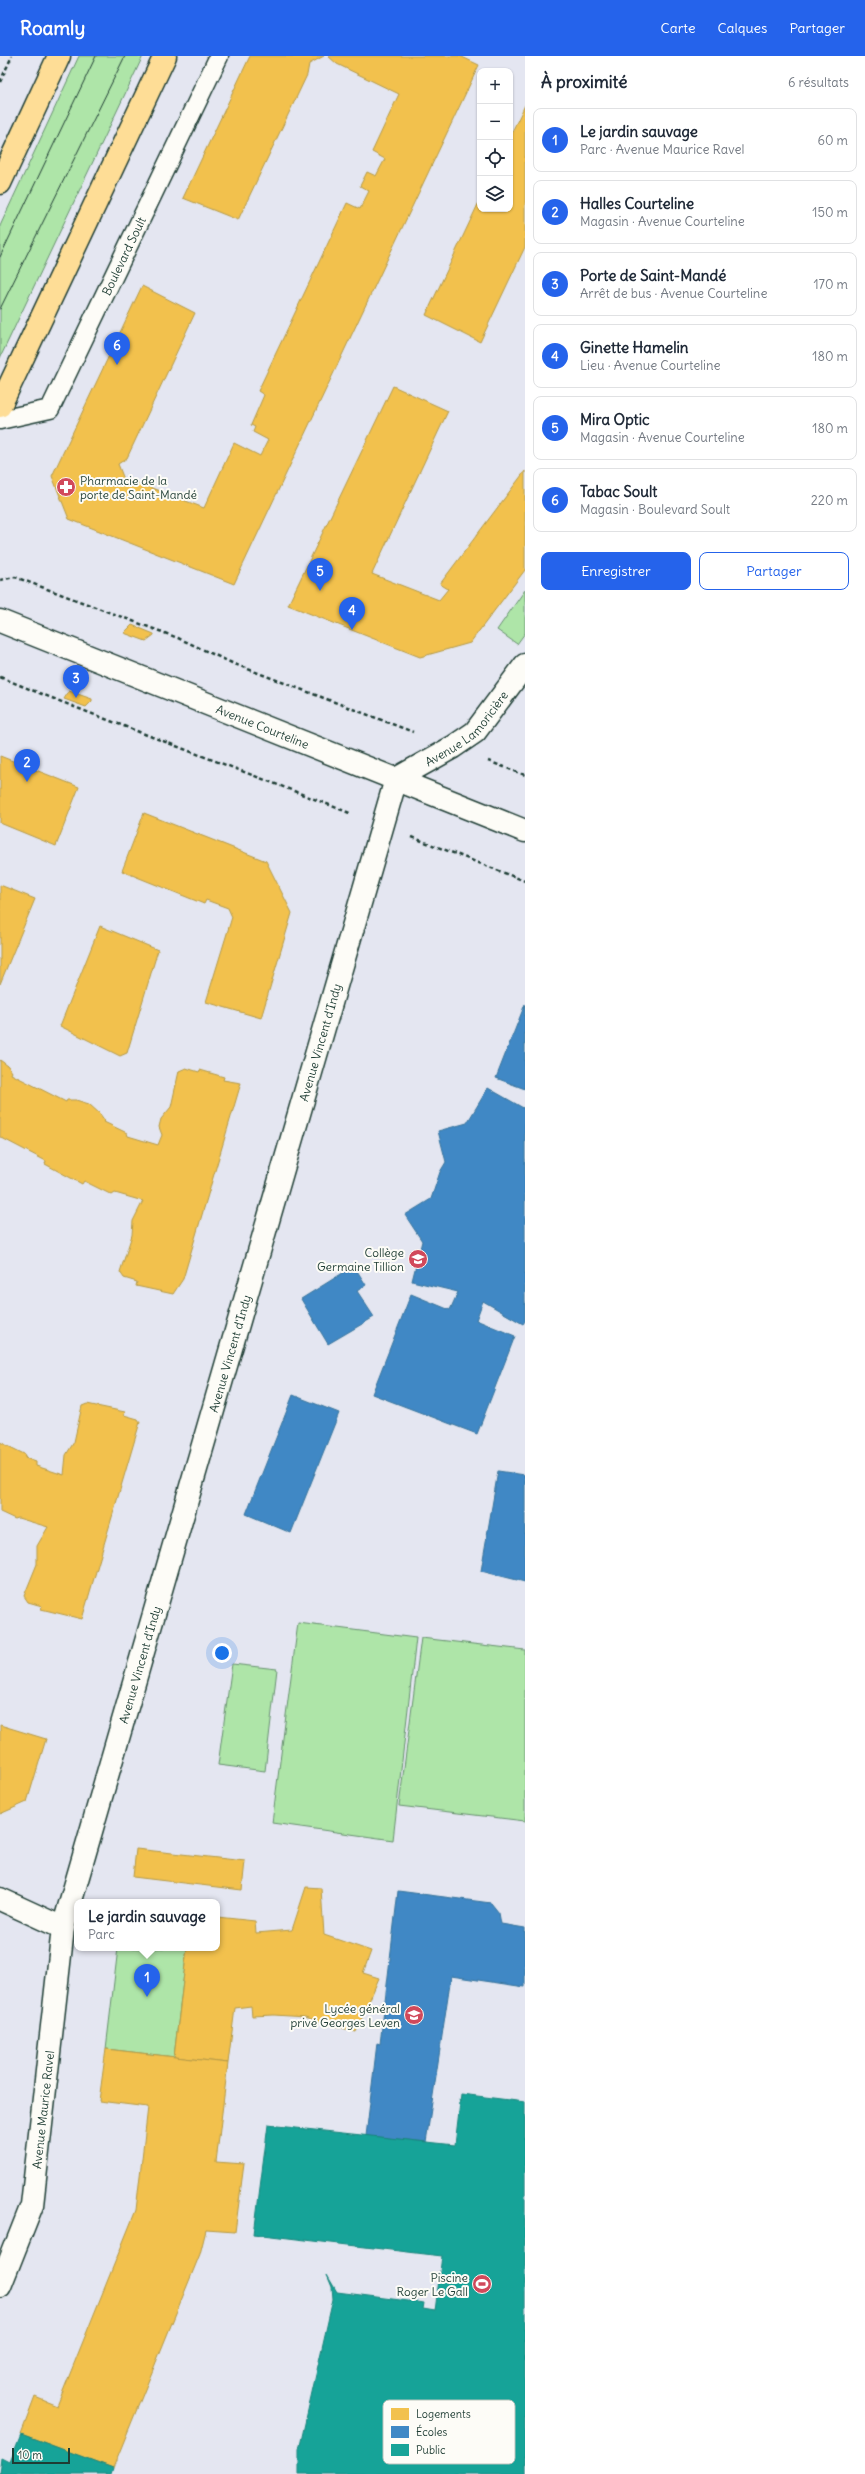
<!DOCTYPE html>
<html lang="fr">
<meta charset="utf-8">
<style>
body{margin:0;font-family:Delius,sans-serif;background:#f2f2f3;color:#1f2937}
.controls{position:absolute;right:12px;top:12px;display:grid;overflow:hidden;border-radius:8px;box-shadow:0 1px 3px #0004}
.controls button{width:36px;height:36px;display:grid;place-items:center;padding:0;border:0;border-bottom:1px solid #e0e1e3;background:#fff;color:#1f2937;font:20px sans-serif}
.scale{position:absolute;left:12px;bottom:10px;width:58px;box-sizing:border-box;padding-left:4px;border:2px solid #1f3d34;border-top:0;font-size:11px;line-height:14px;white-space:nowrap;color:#1f3d34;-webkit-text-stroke:3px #fdfcf7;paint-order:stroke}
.you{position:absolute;left:222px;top:1597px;width:14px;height:14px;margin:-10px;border:3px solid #fff;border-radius:50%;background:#1a73e8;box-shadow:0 0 0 6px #1a73e833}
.badge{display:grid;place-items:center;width:26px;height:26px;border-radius:50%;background:#2563eb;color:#fff;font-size:13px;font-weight:700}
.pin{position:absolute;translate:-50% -33px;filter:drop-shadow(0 1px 2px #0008)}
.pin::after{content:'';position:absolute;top:21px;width:14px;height:12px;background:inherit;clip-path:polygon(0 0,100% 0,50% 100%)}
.popup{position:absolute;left:74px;top:1843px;width:146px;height:52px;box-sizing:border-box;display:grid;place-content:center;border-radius:8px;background:#fff;filter:drop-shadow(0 1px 3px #0005);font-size:13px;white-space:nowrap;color:#747a83}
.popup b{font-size:15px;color:#1f2937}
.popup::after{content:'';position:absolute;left:50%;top:100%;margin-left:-8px;border:8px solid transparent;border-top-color:#fff}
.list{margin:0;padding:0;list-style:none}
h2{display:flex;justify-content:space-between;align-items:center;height:52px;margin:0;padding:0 16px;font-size:17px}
h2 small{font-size:13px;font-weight:400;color:#747a83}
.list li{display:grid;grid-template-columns:26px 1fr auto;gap:12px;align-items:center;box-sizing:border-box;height:64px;margin:0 8px 8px;padding:0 8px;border:1px solid #e0e1e3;border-radius:8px}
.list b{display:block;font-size:15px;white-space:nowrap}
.list p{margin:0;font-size:13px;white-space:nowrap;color:#747a83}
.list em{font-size:13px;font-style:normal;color:#747a83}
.actions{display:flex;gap:8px;padding:12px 16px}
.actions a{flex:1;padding:9px 0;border:1px solid #2563eb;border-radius:8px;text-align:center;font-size:14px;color:#2563eb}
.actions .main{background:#2563eb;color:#fff}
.icon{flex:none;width:22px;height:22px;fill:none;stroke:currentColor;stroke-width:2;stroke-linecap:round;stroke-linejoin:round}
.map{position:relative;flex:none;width:525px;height:2418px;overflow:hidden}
header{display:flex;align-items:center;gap:24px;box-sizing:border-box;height:56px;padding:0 20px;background:#2563eb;color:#fff}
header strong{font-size:19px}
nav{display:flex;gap:22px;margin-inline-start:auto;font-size:14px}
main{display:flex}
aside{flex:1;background:#fff}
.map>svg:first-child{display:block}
.green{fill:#aee5a8;stroke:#66916e}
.homes{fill:#f2c14e;stroke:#b39946}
.schools{fill:#3f88c5;stroke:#35729a}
.public{fill:#17a398;stroke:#19847a}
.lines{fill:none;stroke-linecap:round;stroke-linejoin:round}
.lane-casing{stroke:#1f3d34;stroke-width:21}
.street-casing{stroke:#1f3d34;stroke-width:25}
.secondary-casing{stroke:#1f3d34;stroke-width:25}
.primary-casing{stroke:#1f3d34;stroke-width:25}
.path{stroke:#1f3d34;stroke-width:2.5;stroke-dasharray:4 3;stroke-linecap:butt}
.lane{stroke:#fdfcf7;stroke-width:18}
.street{stroke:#fdfcf7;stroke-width:22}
.secondary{stroke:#fdfcf7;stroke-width:22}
.primary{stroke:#fedd96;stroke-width:22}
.tram{stroke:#1f3d34;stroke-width:1}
.labels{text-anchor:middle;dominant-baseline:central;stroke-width:4;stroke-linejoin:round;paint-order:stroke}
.street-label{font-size:12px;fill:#1f3d34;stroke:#fdfcf7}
.poi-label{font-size:12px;fill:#1f3d34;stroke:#fdfcf7;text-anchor:end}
.key{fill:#fdfcf7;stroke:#bac3bc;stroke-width:1}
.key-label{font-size:11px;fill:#1f3d34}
</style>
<header>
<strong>Roamly</strong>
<nav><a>Carte</a><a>Calques</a><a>Partager</a></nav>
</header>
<main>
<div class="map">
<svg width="525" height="2418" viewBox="0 0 525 2418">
<rect width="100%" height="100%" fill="#e4e6f1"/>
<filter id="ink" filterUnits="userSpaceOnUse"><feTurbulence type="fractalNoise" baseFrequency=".025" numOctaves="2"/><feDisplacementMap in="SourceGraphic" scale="8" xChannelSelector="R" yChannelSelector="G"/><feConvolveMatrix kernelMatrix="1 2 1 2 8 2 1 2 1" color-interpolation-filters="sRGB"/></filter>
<g filter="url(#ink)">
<!-- green -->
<g class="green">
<polygon points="79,0 143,0 0,302 0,170"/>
<polygon points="525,534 525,577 517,588 497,574"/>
<polygon points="298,1567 416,1582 393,1784 272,1767"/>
<polygon points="421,1582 525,1594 525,1765 399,1750"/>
<polygon points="232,1608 277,1613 265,1715 218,1709"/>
<polygon points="118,1892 187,1892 174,2001 106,1993"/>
</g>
<!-- homes -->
<g class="homes">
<polygon points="250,0 324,0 309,8 307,19 238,164 183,142"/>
<polygon points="328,0 460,0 479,9 234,528 69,463 52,420 142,230 195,257 127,402 118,408 125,426 136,426 204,452 234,387 260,400 268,384 253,376 255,371 251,369 264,339 258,335 347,147 360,153 369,135 360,130 367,116 376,120 385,103 372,96 399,38 337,8"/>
<polygon points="525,49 525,191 480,286 426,259 480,144 480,153 510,153 510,80"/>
<polygon points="393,330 448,355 372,518 439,544 448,533 440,528 525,415 525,514 470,587 420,601 288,549"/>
<polygon points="132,569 154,578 154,579 146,585 124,577"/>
<polygon points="69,635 92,643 92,645 86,651 64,643"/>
<polygon points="0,700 79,731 56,790 0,767"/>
<polygon points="144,757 266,805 292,857 261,962 206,946 232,861 228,852 206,844 204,848 122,815"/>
<polygon points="0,829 35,843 0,928"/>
<polygon points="100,870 158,894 127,997 120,1000 60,970"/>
<polygon points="0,1004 8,1010 12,1016 11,1018 66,1046 67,1044 76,1044 89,1048 100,1058 105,1065 104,1066 127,1077 128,1080 158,1089 162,1079 159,1071 161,1063 171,1051 179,1015 186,1012 199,1016 200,1014 224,1021 223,1024 241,1027 183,1223 173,1238 136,1230 137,1226 124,1222 120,1216 132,1179 133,1165 143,1145 115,1137 112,1139 84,1125 82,1128 45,1108 46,1105 0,1081"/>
<polygon points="87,1348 125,1356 124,1359 138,1363 140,1366 82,1563 41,1553 42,1550 28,1546 24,1540 37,1508 37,1490 48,1471 18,1462 15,1463 0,1456 0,1386 26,1399 25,1402 36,1406 36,1410 64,1419 66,1399 74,1386 82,1350"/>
<polygon points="0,1669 46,1683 27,1746 0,1758"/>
<polygon points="136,1793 245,1805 242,1834 133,1821"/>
<polygon points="306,1831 321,1832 324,1879 371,1895 363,1917 379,1922 356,1976 305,1961 274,1959 252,1960 251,1950 235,1952 228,2007 174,2001 187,1892 217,1892 217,1861 255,1865 256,1877 292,1874"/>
<polygon points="106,1993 228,2007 216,2106 244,2108 235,2176 206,2174 200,2198 113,2412 21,2378 35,2341 57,2350 136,2154 148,2051 99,2045"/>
</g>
<!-- schools -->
<g class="schools">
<polygon points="525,948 525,1033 496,1022"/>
<polygon points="488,1032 525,1053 525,1265 523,1268 483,1245 476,1264 515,1280 477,1378 372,1338 411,1238 450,1254 458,1236 412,1225 422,1185 405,1159 431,1143 440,1116 446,1106 438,1075 467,1067"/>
<polygon points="354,1210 366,1229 357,1235 374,1261 328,1288 301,1243"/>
<polygon points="293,1339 339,1357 291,1477 246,1458"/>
<polygon points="498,1415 525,1419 525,1526 481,1515"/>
<polygon points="398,1835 491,1847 499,1857 501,1868 525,1872 525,1931 451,1920 426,2086 366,2080 377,1987 380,1988"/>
</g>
<!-- public -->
<g class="public">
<polygon points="461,2038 525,2046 525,2418 299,2418 299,2394 333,2243 332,2231 327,2219 337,2236 424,2247 423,2253 435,2255 442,2200 254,2178 268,2069 455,2089"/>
<polygon points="21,2378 113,2412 111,2418 0,2418 2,2402 10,2406"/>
</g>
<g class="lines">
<!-- lane casing -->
<g class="lane-casing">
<g id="lane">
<path id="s1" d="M0,364L50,353L219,0"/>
</g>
</g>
<!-- street casing -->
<g class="street-casing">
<g id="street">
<polyline points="0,1843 63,1872"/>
<path id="s2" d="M0,2230L32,2149L63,1872L396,723L453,691L475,676L525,609"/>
</g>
</g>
<!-- secondary casing -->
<g class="secondary-casing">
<g id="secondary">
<path id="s3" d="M0,565L525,775"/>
</g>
</g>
<!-- primary casing -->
<g class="primary-casing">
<g id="primary">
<polyline points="0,127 59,0"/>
<polyline points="0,350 165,0"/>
</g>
</g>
<!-- path -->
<g class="path">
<polyline points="0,26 12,0"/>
<polyline points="0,524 15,521 178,582 232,607 413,676"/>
<path d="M0,621C116,669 235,711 352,758"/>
<polyline points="488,705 525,719"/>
<polyline points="412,781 525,825"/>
</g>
<!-- lane -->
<use href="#lane" class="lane"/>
<!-- street -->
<use href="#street" class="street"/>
<!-- secondary -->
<use href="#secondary" class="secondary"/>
<!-- primary -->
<use href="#primary" class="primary"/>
<!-- tram -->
<g class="tram">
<polyline points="0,201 96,0"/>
<polyline points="0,253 125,0"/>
</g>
</g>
</g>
<!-- icons -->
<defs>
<g id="pharmacy-disc" transform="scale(1)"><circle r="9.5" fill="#d1495b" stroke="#fdfcf7"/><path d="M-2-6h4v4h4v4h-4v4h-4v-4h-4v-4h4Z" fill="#fff"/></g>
<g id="school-disc" transform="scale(1)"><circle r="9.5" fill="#d1495b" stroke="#fdfcf7"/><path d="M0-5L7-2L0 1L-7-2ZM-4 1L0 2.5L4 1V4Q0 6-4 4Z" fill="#fff"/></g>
<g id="stadium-disc" transform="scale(1)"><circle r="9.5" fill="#d1495b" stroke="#fdfcf7"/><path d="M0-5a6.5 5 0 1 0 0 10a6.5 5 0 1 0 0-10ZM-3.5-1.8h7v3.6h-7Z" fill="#fff"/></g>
</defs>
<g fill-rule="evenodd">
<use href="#pharmacy-disc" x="66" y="431"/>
<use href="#school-disc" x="418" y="1203"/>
<use href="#school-disc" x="414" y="1959"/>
<use href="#stadium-disc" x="482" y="2228"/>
</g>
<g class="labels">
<!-- street labels -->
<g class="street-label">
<text stroke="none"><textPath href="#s1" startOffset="221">Boulevard Soult</textPath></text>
<text stroke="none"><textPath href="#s3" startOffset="283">Avenue Courteline</textPath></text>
<text stroke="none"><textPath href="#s2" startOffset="1650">Avenue Lamoricière</textPath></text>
<text stroke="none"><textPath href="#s2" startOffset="1288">Avenue Vincent d'Indy</textPath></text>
<text stroke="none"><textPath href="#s2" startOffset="964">Avenue Vincent d'Indy</textPath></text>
<text stroke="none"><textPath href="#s2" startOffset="640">Avenue Vincent d'Indy</textPath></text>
<text stroke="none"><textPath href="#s2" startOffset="183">Avenue Maurice Ravel</textPath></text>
</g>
<!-- poi labels -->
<g class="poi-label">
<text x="80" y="424" text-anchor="start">Pharmacie de la<tspan x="80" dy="14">porte de Saint-Mandé</tspan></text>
<text x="404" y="1196">Collège<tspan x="404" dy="14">Germaine Tillion</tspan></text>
<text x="400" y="1952">Lycée général<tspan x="400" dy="14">privé Georges Leven</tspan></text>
<text x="468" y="2221">Piscine<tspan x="468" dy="14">Roger Le Gall</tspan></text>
</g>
</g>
<!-- legend -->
<rect x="383" y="2344" width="132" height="64" rx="6" class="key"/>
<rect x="391" y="2352" width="18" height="12" fill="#f2c14e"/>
<rect x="391" y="2370" width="18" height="12" fill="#3f88c5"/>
<rect x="391" y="2388" width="18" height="12" fill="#17a398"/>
<g class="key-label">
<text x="416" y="2362">Logements</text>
<text x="416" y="2380">Écoles</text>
<text x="416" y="2398">Public</text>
</g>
</svg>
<div class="controls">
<button>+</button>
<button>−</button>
<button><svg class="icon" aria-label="locate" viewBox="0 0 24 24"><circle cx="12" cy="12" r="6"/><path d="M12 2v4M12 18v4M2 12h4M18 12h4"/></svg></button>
<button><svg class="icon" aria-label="layers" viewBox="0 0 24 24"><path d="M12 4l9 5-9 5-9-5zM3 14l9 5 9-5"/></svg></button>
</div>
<div class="scale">10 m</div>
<div class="you"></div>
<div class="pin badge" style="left:147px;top:1941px">1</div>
<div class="popup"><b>Le jardin sauvage</b>Parc</div>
<div class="pin badge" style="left:27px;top:726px">2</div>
<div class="pin badge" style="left:76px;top:642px">3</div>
<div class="pin badge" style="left:352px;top:574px">4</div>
<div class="pin badge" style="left:320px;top:535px">5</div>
<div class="pin badge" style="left:117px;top:309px">6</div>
</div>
<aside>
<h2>À proximité<small>6 résultats</small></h2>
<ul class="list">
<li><span class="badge">1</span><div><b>Le jardin sauvage</b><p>Parc · Avenue Maurice Ravel</p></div><em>60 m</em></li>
<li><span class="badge">2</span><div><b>Halles Courteline</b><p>Magasin · Avenue Courteline</p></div><em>150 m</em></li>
<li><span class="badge">3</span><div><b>Porte de Saint-Mandé</b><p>Arrêt de bus · Avenue Courteline</p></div><em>170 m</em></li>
<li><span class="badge">4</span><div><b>Ginette Hamelin</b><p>Lieu · Avenue Courteline</p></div><em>180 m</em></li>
<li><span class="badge">5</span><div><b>Mira Optic</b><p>Magasin · Avenue Courteline</p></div><em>180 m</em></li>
<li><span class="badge">6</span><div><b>Tabac Soult</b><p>Magasin · Boulevard Soult</p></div><em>220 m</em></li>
</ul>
<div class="actions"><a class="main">Enregistrer</a><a>Partager</a></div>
</aside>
</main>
